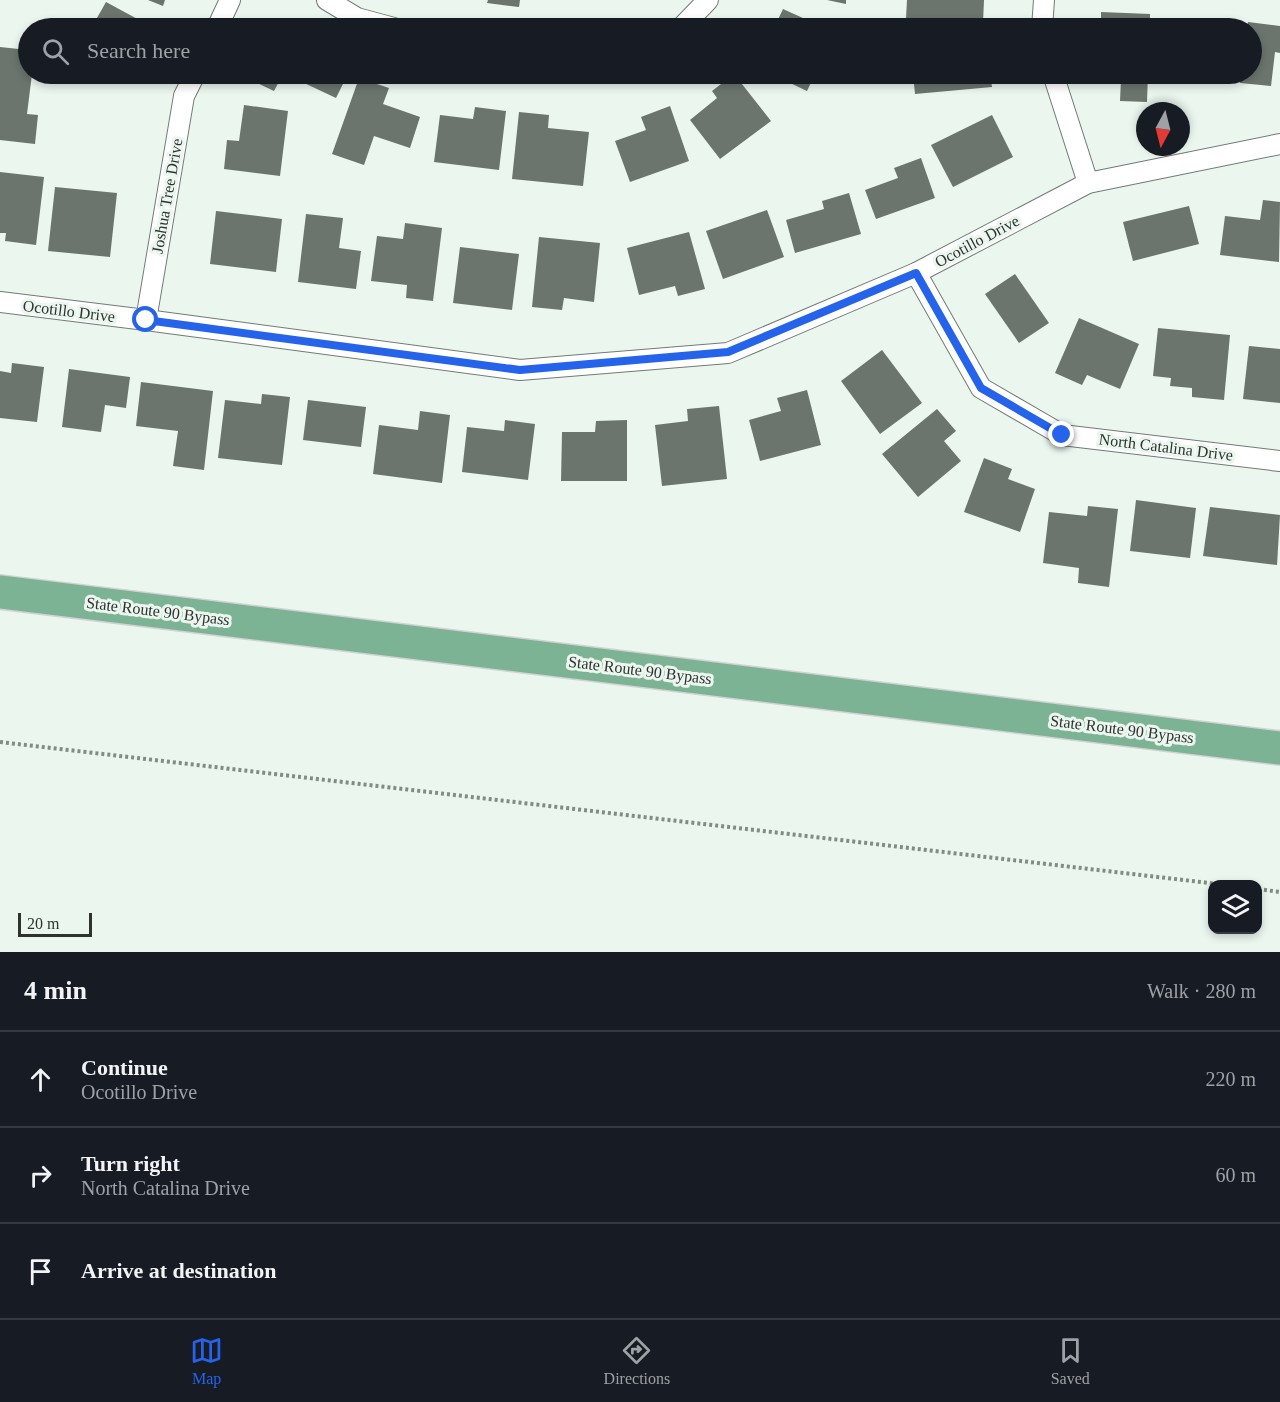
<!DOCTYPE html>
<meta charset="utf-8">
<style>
body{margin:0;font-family:Georgia,serif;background:#242831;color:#f1f3f6}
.controls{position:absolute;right:18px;bottom:18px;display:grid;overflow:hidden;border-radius:12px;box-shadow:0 3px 9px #0003}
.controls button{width:54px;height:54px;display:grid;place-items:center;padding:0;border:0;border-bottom:2px solid #363941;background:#171b24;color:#f1f3f6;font:30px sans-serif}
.compass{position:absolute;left:1136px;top:102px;width:54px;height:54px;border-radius:50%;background:#171b24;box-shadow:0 3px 9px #0003;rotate:187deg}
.scale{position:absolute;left:18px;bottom:15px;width:74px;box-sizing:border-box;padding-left:6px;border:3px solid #2e3330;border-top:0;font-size:16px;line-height:21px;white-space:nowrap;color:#2e3330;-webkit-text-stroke:4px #ebf6ef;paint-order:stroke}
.stop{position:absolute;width:18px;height:18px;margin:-14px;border:4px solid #2563eb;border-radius:50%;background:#fff}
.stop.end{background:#2563eb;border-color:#fff;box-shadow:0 2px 6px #0008}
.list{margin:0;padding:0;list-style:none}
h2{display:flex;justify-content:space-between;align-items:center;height:78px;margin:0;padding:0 24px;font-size:26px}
h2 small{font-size:20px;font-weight:400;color:#9ea1a6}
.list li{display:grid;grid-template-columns:39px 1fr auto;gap:18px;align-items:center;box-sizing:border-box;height:96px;padding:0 24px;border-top:2px solid #363941}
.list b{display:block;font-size:22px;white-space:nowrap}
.list p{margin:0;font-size:20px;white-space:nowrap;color:#9ea1a6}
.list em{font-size:20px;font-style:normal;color:#9ea1a6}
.icon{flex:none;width:33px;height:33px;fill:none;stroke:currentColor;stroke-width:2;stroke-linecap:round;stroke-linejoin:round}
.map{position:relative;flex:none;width:1280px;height:952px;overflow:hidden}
.search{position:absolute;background:#171b24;box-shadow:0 3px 9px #0003;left:18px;right:18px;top:18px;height:66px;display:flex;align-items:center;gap:15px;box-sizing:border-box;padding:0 21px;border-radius:33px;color:#9ea1a6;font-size:22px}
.sheet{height:366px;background:#171b24}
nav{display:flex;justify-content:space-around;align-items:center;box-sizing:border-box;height:84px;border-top:2px solid #363941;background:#171b24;font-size:16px;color:#9ea1a6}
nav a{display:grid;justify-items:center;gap:3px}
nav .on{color:#2563eb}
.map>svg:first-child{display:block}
.building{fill:#6b756e}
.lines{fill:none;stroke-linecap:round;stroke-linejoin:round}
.minor-casing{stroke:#717b75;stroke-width:22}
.trunk-casing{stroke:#d1d2d1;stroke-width:36}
.path{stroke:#838b86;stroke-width:4;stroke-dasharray:3 3;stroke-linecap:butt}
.minor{stroke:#fff;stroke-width:20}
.trunk{stroke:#7bb394;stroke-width:33}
.route{stroke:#2563eb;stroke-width:8}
.labels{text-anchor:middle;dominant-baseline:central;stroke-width:6;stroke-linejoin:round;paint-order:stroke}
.street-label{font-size:16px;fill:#2e3330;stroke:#ebf6ef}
</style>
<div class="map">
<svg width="1280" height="952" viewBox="0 0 1280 952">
<rect width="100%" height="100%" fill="#ebf6ef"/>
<!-- building -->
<g class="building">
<polygon points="148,0 165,0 163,6"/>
<polygon points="488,0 520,0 519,7 487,3"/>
<polygon points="827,0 846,0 846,4"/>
<polygon points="907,0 984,0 983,23 906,18"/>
<polygon points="106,2 154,28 99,28 93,25"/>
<polygon points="783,9 825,28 774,28"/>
<polygon points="1101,12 1150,14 1150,28 1101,28"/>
<polygon points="1175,22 1213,27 1213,28 1175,28"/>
<polygon points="1248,22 1280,26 1280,53 1275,52 1271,86 1240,83 1241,74 1252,74 1252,28 1247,28"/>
<polygon points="0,47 28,50 28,74 32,74 27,114 38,115 35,144 0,140"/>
<polygon points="112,74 131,74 126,82"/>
<polygon points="254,74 283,74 274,91 251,80"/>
<polygon points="285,74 348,74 336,98"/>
<polygon points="734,74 771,121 720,159 690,120 717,98 712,91"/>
<polygon points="771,74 815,74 807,91"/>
<polygon points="913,74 990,74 992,87 915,94"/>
<polygon points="1099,74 1148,74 1147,102 1120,101 1121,79 1099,78"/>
<polygon points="1195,74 1223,74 1221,83 1195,80"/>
<polygon points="359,78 389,88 383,104 420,117 410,148 374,136 364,165 332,154"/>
<polygon points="244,105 288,111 280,176 224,169 227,140 239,141"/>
<polygon points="670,106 689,161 630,182 615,141 646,130 641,117"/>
<polygon points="475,107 506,111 499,170 434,162 440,115 473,119"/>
<polygon points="519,112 549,115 548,128 589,132 583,186 512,179"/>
<polygon points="992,115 1013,157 953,187 931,145"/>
<polygon points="921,158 935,198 876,219 865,190 898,178 894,168"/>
<polygon points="0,172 44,177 36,245 5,241 6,233 0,233"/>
<polygon points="55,187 117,193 110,257 48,251"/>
<polygon points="849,193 861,234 795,253 786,220 824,209 822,201"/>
<polygon points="1263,200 1280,202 1279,262 1220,255 1225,216 1260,220"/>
<polygon points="1189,206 1199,244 1133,261 1123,222"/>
<polygon points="767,210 784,257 723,279 706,231"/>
<polygon points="216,211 282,219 276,272 210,264"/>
<polygon points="306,214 343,218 339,248 361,251 356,289 298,282"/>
<polygon points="405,223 442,228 433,301 406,298 407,285 371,281 377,236 403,239"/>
<polygon points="689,232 705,289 678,296 675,286 639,295 627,248"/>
<polygon points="539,237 600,243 594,302 564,298 562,310 532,307"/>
<polygon points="460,247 519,254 512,310 453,303"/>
<polygon points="1015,274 1049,323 1019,343 985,294"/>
<polygon points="1079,318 1139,344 1120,389 1087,375 1082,385 1055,373"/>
<polygon points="1158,328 1230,335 1224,400 1192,397 1192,388 1170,386 1171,378 1153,376"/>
<polygon points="1249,346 1280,349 1280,403 1243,399"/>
<polygon points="882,350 922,403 880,434 841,381"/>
<polygon points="12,363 44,367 37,422 0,418 0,371 11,373"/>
<polygon points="69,369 130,377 126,408 105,405 101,432 62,427"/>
<polygon points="141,382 213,391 204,470 173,466 178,431 136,426"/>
<polygon points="807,390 821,445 760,461 749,420 781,411 777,398"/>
<polygon points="262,394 290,397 282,465 218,458 225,400 261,404"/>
<polygon points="308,400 366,407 361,447 303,440"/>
<polygon points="719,406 727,479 662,486 655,425 688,421 687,409"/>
<polygon points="937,409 956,431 944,441 961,461 918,497 882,454"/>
<polygon points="420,411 450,415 442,483 373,474 379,425 418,430"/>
<polygon points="505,420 535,424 528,480 462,472 467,427 504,431"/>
<polygon points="627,420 627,481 561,481 562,432 595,432 596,421"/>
<polygon points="984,458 1012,469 1008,479 1035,489 1020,532 964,512"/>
<polygon points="1136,500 1196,508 1190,558 1130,551"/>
<polygon points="1088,506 1118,509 1109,587 1078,583 1079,568 1043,563 1049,512 1087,516"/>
<polygon points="1210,507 1280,515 1277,565 1203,556"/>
</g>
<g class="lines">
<!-- minor casing -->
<g class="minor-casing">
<g id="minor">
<polyline points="327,0 357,18 394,28"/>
<polyline points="217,28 230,0"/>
<polyline points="681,28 708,0"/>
<polyline points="1042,28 1044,0"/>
<polyline points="1053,74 1088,183"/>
<polyline points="916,273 981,388 1062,435 1280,461"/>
<polyline points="0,302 146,320 520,370 728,353 916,273 1088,183 1280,144"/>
<polyline points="146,320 184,96 195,74"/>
</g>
</g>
<!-- trunk casing -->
<g class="trunk-casing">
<polyline id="trunk" points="0,592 1280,748"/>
</g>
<!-- path -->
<g class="path">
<polyline points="0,742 1218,884"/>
<polyline points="1258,889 1280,892"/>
</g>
<!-- minor -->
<use href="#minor" class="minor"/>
<!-- trunk -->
<use href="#trunk" class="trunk"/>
</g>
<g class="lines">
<!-- route -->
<polyline class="route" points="146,320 520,370 728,352 916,273 981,388 1062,435"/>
</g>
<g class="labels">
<!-- street labels -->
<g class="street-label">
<text transform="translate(167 196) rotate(-80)">Joshua Tree Drive</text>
<text transform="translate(977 241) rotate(-28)">Ocotillo Drive</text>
<text transform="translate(69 311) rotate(7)">Ocotillo Drive</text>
<text transform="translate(1166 447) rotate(7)">North Catalina Drive</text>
<text transform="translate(158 611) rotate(7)">State Route 90 Bypass</text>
<text transform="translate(640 670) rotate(7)">State Route 90 Bypass</text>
<text transform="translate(1122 729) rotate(7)">State Route 90 Bypass</text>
</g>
</g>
</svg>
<div class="controls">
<button><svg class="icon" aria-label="layers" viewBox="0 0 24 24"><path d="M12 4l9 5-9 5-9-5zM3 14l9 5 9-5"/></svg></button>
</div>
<svg class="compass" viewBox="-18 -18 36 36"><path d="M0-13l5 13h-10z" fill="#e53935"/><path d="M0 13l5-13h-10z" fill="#9ea1a6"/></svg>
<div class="scale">20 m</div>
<div class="stop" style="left:146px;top:320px"></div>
<div class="stop end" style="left:1062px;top:435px"></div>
<div class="search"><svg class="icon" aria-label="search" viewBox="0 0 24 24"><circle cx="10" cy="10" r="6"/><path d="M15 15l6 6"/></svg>Search here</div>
</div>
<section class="sheet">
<h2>4 min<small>Walk · 280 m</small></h2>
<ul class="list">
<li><svg class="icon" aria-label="ahead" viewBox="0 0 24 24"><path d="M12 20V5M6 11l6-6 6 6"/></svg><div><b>Continue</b><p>Ocotillo Drive</p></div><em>220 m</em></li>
<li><svg class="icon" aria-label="right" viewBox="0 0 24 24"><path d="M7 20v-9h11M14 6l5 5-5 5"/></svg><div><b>Turn right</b><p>North Catalina Drive</p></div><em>60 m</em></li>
<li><svg class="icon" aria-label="arrive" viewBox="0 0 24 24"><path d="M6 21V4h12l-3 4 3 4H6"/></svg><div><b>Arrive at destination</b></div></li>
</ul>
</section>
<nav>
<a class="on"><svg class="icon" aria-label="map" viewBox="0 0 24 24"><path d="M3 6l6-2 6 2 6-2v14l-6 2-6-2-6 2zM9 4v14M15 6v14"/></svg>Map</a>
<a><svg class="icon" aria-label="directions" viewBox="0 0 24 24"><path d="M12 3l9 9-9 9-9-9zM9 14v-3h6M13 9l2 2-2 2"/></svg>Directions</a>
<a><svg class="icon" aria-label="saved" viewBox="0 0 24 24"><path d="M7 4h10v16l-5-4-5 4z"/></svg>Saved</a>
</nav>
